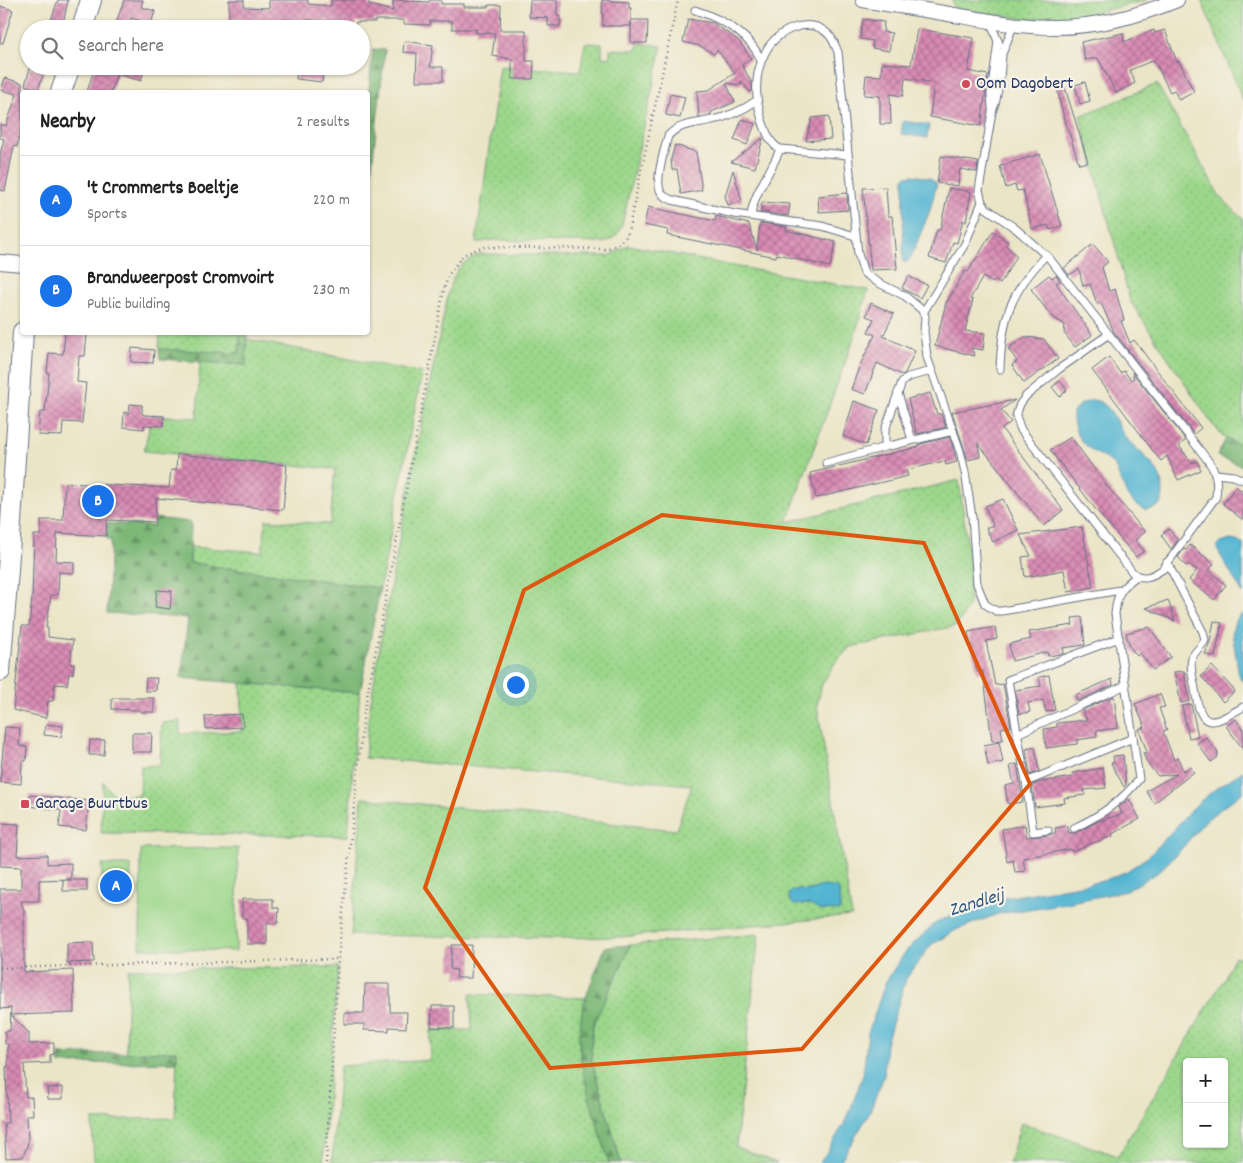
<!DOCTYPE html>
<meta charset="utf-8">
<style>
body{margin:0;font-family:Dekko,sans-serif;background:#f2f2f2;color:#222}
.controls{position:absolute;right:15px;bottom:15px;display:grid;overflow:hidden;border-radius:5px;box-shadow:0 1px 4px #0004}
.controls button{width:45px;height:45px;display:grid;place-items:center;padding:0;border:0;border-bottom:1px solid #e0e0e0;background:#fff;color:#222;font:25px sans-serif}
.you{position:absolute;left:515px;top:684px;width:18px;height:18px;margin:-12px;border:4px solid #fff;border-radius:50%;background:#1a73e8;box-shadow:0 0 0 8px #1a73e833}
.badge{display:grid;place-items:center;width:32px;height:32px;border-radius:50%;background:#1a73e8;color:#fff;font-size:16px;font-weight:700}
.pin{position:absolute;translate:-50% -50%;border:2px solid #fff;box-shadow:0 1px 5px #0006}
.list{margin:0;padding:0;list-style:none}
h2{display:flex;justify-content:space-between;align-items:center;height:65px;margin:0;padding:0 20px;font-size:21px}
h2 small{font-size:16px;font-weight:400;color:#767676}
.list li{display:grid;grid-template-columns:32px 1fr auto;gap:15px;align-items:center;box-sizing:border-box;height:90px;padding:0 20px;border-top:1px solid #e0e0e0}
.list b{display:block;font-size:19px;white-space:nowrap}
.list p{margin:0;font-size:16px;white-space:nowrap;color:#767676}
.list em{font-size:16px;font-style:normal;color:#767676}
.icon{flex:none;width:28px;height:28px;fill:none;stroke:currentColor;stroke-width:2;stroke-linecap:round;stroke-linejoin:round}
.map{position:relative;flex:none;width:1243px;height:1163px;overflow:hidden}
.search{position:absolute;background:#fff;box-shadow:0 1px 4px #0004;left:20px;top:20px;width:350px;height:55px;display:flex;align-items:center;gap:12px;box-sizing:border-box;padding:0 18px;border-radius:28px;color:#767676;font-size:19px}
.panel{position:absolute;background:#fff;box-shadow:0 1px 4px #0004;left:20px;top:90px;width:350px;height:245px;border-radius:5px}
.map>svg:first-child{display:block}
.grass{fill:url(#grass-dots);stroke:#5c8374;fill-rule:evenodd}
.forest{fill:url(#forest-firs);stroke:#4c746a}
.pitch{fill:#9cd78b;stroke:#5c8374}
.water{fill:#53b5d2;stroke:#377298}
.building{fill:url(#building-cross-hatch)}
.lines{fill:none;stroke-linecap:round;stroke-linejoin:round}
.lane-casing{stroke:#646f83;stroke-width:9}
.street-casing{stroke:#646f83;stroke-width:16}
.secondary-casing{stroke:#646f83;stroke-width:22}
.path{stroke:#646f83;stroke-width:2.5;stroke-dasharray:1 4;stroke-linecap:butt}
.lane{stroke:#fff;stroke-width:7}
.street{stroke:#fff;stroke-width:14}
.secondary{stroke:#fff;stroke-width:20}
.marked{fill:none;stroke:#de5710;stroke-width:4;stroke-linejoin:round}
.poi-dot{fill:#d1495b;stroke:#f7f3e8;stroke-width:2}
.labels{text-anchor:middle;dominant-baseline:central;stroke-width:4.5;stroke-linejoin:round;paint-order:stroke}
.poi-label{font-size:18px;fill:#1b2f5e;stroke:#f7f3e8;text-anchor:start}
.water-label{font-size:19px;font-style:italic;fill:#2c5781;stroke:#f7f3e8}
</style>
<div class="map">
<svg width="1243" height="1163" viewBox="0 0 1243 1163">
<defs>
<pattern id="grass-dots" width="8" height="8" patternUnits="userSpaceOnUse" patternTransform="scale(1.25)"><rect width="8" height="8" fill="#9cd78b"/><path d="M2 2h.1M6 6h.1" fill="none" stroke="#86b97a" stroke-width="1.8" stroke-linecap="round"/></pattern>
<pattern id="forest-firs" width="22" height="20" patternUnits="userSpaceOnUse" patternTransform="scale(1.25)"><rect width="22" height="20" fill="#7db877"/><path d="M5 1l3.5 6h-7zM16 11l3.5 6h-7z" fill="#669665"/></pattern>
<pattern id="building-cross-hatch" width="8" height="8" patternUnits="userSpaceOnUse" patternTransform="scale(1.25)"><rect width="8" height="8" fill="#d98ab3"/><path d="M0 0l8 8M0 8l8-8" fill="none" stroke="#af7195"/></pattern>
</defs>
<rect width="100%" height="100%" fill="#f7f3e8"/>
<filter id="ink" filterUnits="userSpaceOnUse"><feTurbulence type="fractalNoise" baseFrequency=".02" numOctaves="2"/><feDisplacementMap in="SourceGraphic" scale="10" xChannelSelector="R" yChannelSelector="G"/><feConvolveMatrix kernelMatrix="1 2 1 2 8 2 1 2 1" color-interpolation-filters="sRGB"/></filter>
<filter id="wash" filterUnits="userSpaceOnUse"><feTurbulence type="fractalNoise" baseFrequency=".0096" numOctaves="4" result="noise"/><feDisplacementMap in="SourceGraphic" scale="20" xChannelSelector="R" yChannelSelector="G"/><feGaussianBlur stdDeviation="1.12" result="paint"/><feColorMatrix in="noise" values="0 0 0 0 0 0 0 0 0 0 0 0 0 0 0 0 0 1.4 0 .05"/><feComposite in="paint" operator="in"/></filter>
<g filter="url(#wash)">
<rect width="100%" height="100%" fill="#ebe5c7"/>
<!-- grass -->
<g class="grass">
<polygon points="952,0 1147,0 1076,17 1056,19 1027,19 955,9"/>
<polygon points="1201,0 1243,0 1243,100"/>
<path d="M585,43L602,44V57L610,58V49L637,50L638,43L662,46L622,225C618,235 614,239 603,243L492,240L476,243L500,66L580,71Z"/>
<polygon points="1157,84 1219,195 1243,219 1243,446 1226,439 1212,424 1130,301 1080,116"/>
<path d="M628,245L728,265L868,290L854,338L787,522L959,480L970,564L969,605L957,626L850,647L835,663L822,684L817,705L852,916L621,937L559,938L351,935L362,798L676,830L692,785L365,758L369,713L383,627L416,451L448,294C454,272 458,265 479,254L598,256H609ZM817,888L839,891L840,910H819L809,904L801,905L798,889L805,891Z"/>
<polygon points="160,333 240,333 239,353 159,349"/>
<polygon points="246,339 422,373 380,588 190,563 190,547 262,552 266,520 330,524 335,469 144,451 152,415 197,418 200,362 245,365"/>
<path d="M241,683L360,693L355,737L348,836L101,833L103,781C115,801 119,796 140,795L141,766L160,765L162,723L180,721V734L243,731Z"/>
<polygon points="759,934 736,1147 777,1163 621,1163 592,1062 591,1047 593,1025 631,945"/>
<path d="M1235,956L1239,957L1243,963V1163H1009L1021,1123L1118,1156L1225,977ZM1187,1062H1224V1144H1187Z"/>
<polygon points="338,967 323,1163 94,1163 92,1120 175,1118 177,1051 126,1053 128,969"/>
<path d="M470,994L587,998C572,1037 581,1065 592,1103C598,1123 604,1143 609,1163H332L340,1066L430,1060L431,1030H472Z"/>
</g>
<!-- forest -->
<g class="forest">
<polygon points="373,49 385,50 368,202 368,98"/>
<polygon points="240,333 247,333 246,365 160,359 159,349 239,353"/>
<polygon points="1226,439 1243,446 1243,466 1217,456"/>
<polygon points="154,518 191,522 190,563 380,588 360,693 181,678 188,618 107,613 111,540 107,540 107,523 154,526"/>
<path d="M631,945L593,1025L591,1047L592,1062L621,1163H609C596,1116 572,1061 582,1013C586,991 598,968 605,947Z"/>
<polygon points="177,1051 176,1062 60,1064 59,1055"/>
</g>
<!-- pitch -->
<g class="pitch">
<polygon points="238,848 236,951 140,948 141,849"/>
<polygon points="102,865 131,865 130,906 102,906"/>
</g>
<!-- water -->
<g class="water">
<polygon points="903,121 929,125 927,138 901,134"/>
<polygon points="912,175 930,178 937,184 929,213 911,257 907,262 903,262 904,178 906,176"/>
<path d="M1092,400C1112,401 1116,425 1126,438C1141,455 1162,466 1163,491C1163,498 1162,503 1156,508L1145,510L1136,505L1128,497L1114,464L1090,449L1082,442L1077,434L1073,421V412L1079,405Z"/>
<polygon points="1232,540 1243,543 1243,594 1218,551 1218,545 1224,541"/>
<polygon points="1243,613 1243,682 1239,676 1232,632 1235,621"/>
<polygon points="1243,771 1243,792 1206,820 1177,854 1157,873 1126,891 1066,903 998,914 956,930 931,945 906,979 886,1043 884,1076 868,1116 839,1163 820,1163 847,1119 863,1075 868,1033 886,981 906,951 934,924 975,903 1103,881 1127,871 1149,856 1197,804 1219,786"/>
<path d="M824,886L838,888L839,891L840,911L819,910L809,904L794,905L790,900L789,894C795,887 800,891 808,891C813,890 818,887 824,886Z"/>
</g>
<g id="blocks">
<!-- building -->
<g class="building">
<polygon points="58,0 68,0 62,29 48,29"/>
<polygon points="124,0 143,0 141,7 155,11 151,24 131,18 127,29 114,29"/>
<polygon points="229,0 244,0 244,7 269,8 269,0 308,0 308,4 331,6 331,0 369,0 369,5 393,11 393,0 429,2 430,0 441,0 441,4 464,4 464,7 489,7 489,5 501,5 500,30 526,30 526,61 534,61 533,79 512,79 512,59 492,56 495,33 476,33 476,29 452,29 452,21 430,21 430,25 404,24 404,20 375,20 375,22 356,22 356,25 346,25 330,24 330,21 306,20 306,23 292,22 292,20 229,19"/>
<polygon points="530,0 557,0 557,16 560,16 560,26 548,26 548,18 529,17"/>
<polygon points="602,0 629,2 629,8 631,8 631,26 603,26"/>
<polygon points="0,6 13,10 3,43 0,43"/>
<polygon points="688,19 713,23 738,40 751,58 742,65 752,83 752,90 750,92 741,81 741,85 726,83 735,102 711,112 711,115 702,117 699,117 697,91 709,90 735,73 717,50 714,54 700,46 683,42"/>
<polygon points="863,19 884,22 883,32 892,33 889,51 872,48 873,41 860,39"/>
<polygon points="631,20 648,20 647,43 631,43"/>
<polygon points="917,29 974,38 968,71 988,75 981,126 930,117 934,83 905,78 903,96 890,94 891,124 880,124 880,96 864,95 866,75 881,76 882,63 911,65"/>
<polygon points="1154,30 1155,33 1165,30 1177,62 1179,61 1194,92 1179,100 1174,90 1170,92 1154,60 1130,70 1135,83 1116,93 1098,58 1085,60 1081,42 1123,33 1124,42"/>
<polygon points="404,41 433,45 430,67 443,67 443,81 416,81 417,53 403,52"/>
<polygon points="95,66 145,66 141,81 117,74 111,92 87,92"/>
<polygon points="298,66 324,66 322,82 296,79"/>
<polygon points="30,68 44,72 38,90 25,85"/>
<polygon points="5,78 22,83 22,125 17,147 14,146 5,191 0,190 0,154 4,139 0,138 0,124 6,126 17,94 1,90"/>
<polygon points="1063,81 1088,162 1079,164 1061,107 1056,82"/>
<polygon points="1085,82 1090,101 1080,104 1075,85"/>
<polygon points="670,94 685,97 680,118 666,115"/>
<polygon points="829,116 831,139 806,141 812,118"/>
<polygon points="742,119 755,124 747,145 734,140"/>
<polygon points="763,138 755,168 731,162"/>
<polygon points="675,145 696,152 702,190 681,194 677,169 672,170 671,159"/>
<polygon points="1040,154 1062,226 1050,230 1048,225 1032,229 1023,190 1017,191 1015,185 1006,188 1000,166"/>
<polygon points="941,156 978,162 977,172 960,169 958,186 937,183"/>
<polygon points="733,170 742,201 728,205 725,196"/>
<polygon points="886,187 888,216 892,216 897,269 871,270 863,188"/>
<polygon points="949,188 971,192 966,222 963,220 957,243 953,242 946,263 929,258 937,230 940,230"/>
<polygon points="847,193 848,210 819,212 818,196"/>
<polygon points="762,202 790,204 788,216 761,212"/>
<polygon points="648,207 715,221 716,216 749,224 757,250 760,223 787,227 786,230 836,242 830,267 777,254 776,257 667,235 668,230 644,225"/>
<polygon points="993,231 1008,242 1006,246 1017,256 1000,284 995,280 993,283 983,277 970,299 973,300 965,331 985,333 983,350 971,348 975,356 935,346 946,303 965,271 968,272"/>
<polygon points="1093,244 1108,262 1102,267 1109,291 1115,289 1124,320 1121,321 1130,343 1134,340 1201,428 1194,434 1114,332 1101,303 1097,304 1090,284 1083,286 1079,269 1069,275 1064,268"/>
<polygon points="1049,275 1052,278 1056,275 1060,281 1056,283 1092,335 1075,347 1064,333 1065,325 1051,316 1031,289"/>
<polygon points="908,276 927,285 920,298 902,288"/>
<polygon points="871,303 894,314 883,336 915,351 905,373 902,375 877,363 865,394 851,389 860,365 875,335 868,332 874,319 866,316"/>
<polygon points="65,333 87,334 85,356 79,356 77,382 86,383 82,423 63,422 62,436 38,435 40,412 45,412 49,373 47,373 49,353 63,354"/>
<polygon points="1025,337 1044,339 1058,359 1024,383 1012,365 1017,361 1008,349"/>
<polygon points="132,348 154,350 153,363 131,362"/>
<polygon points="1109,357 1120,373 1124,371 1131,380 1134,378 1132,372 1186,440 1179,446 1192,463 1197,461 1201,470 1178,480 1167,456 1161,461 1154,452 1092,370"/>
<polygon points="1060,381 1067,390 1060,397 1052,387"/>
<polygon points="930,393 937,414 941,414 946,427 917,434 908,399"/>
<polygon points="1015,400 1001,410 1011,422 1002,429 1063,510 1044,526 978,443 980,457 968,460 952,412"/>
<polygon points="854,401 879,410 866,445 843,436"/>
<polygon points="130,404 142,405 142,414 145,415 164,416 163,426 144,425 144,429 123,427 124,412 129,413"/>
<polygon points="950,437 957,462 946,465 945,461 906,470 908,476 816,498 810,473 918,447 920,444"/>
<polygon points="1071,437 1106,485 1145,532 1135,540 1144,551 1136,557 1097,511 1050,450"/>
<polygon points="177,454 287,465 283,510 156,498 155,522 107,520 106,536 57,533 56,561 74,562 74,573 59,572 58,595 51,595 46,628 48,628 48,637 73,640 70,664 74,664 73,674 69,674 67,685 55,684 53,701 48,701 46,718 13,710 22,626 29,626 32,598 34,535 41,535 41,520 63,520 65,483 169,488 171,470 176,470"/>
<polygon points="1236,486 1243,492 1243,520 1223,504"/>
<polygon points="1003,499 1018,530 993,542 986,528 993,525 985,506"/>
<polygon points="1082,527 1093,587 1068,592 1064,570 1025,577 1022,557 1031,556 1020,535"/>
<polygon points="1169,529 1178,540 1171,549 1161,535"/>
<polygon points="1190,545 1214,564 1209,570 1226,585 1214,600 1189,580 1197,570 1188,564 1186,566 1178,557 1184,549 1186,550"/>
<polygon points="157,590 172,591 170,609 155,607"/>
<polygon points="1168,600 1175,621 1146,608"/>
<polygon points="1082,617 1085,645 1063,648 1064,653 1061,654 1048,656 1047,652 1012,661 1009,644 1031,639 1029,632 1073,625 1072,618"/>
<polygon points="1214,621 1222,623 1215,657 1205,654 1210,642"/>
<polygon points="995,627 997,639 986,641 995,685 1003,684 1011,727 1001,728 1003,740 992,741 983,671 977,672 968,632"/>
<polygon points="1149,627 1171,657 1153,670 1140,653 1137,656 1130,647 1126,633"/>
<polygon points="1212,666 1235,691 1223,702 1201,676"/>
<polygon points="1184,671 1190,701 1181,703 1174,672"/>
<polygon points="1049,675 1055,710 1046,712 1043,700 1028,703 1030,712 1019,714 1015,690 1041,686 1039,677"/>
<polygon points="146,678 157,678 156,691 145,691"/>
<polygon points="1112,679 1113,685 1078,701 1075,695"/>
<polygon points="1160,694 1165,707 1159,708 1167,730 1163,731 1174,760 1178,758 1183,771 1191,767 1194,772 1154,803 1146,791 1177,774 1158,776 1147,763 1143,753 1147,752 1139,729 1145,727 1135,704"/>
<polygon points="1114,696 1118,728 1096,731 1097,737 1077,740 1077,744 1046,748 1044,729 1057,727 1057,723 1087,720 1082,710"/>
<polygon points="112,698 154,698 154,712 140,712 140,710 112,709"/>
<polygon points="1191,704 1198,736 1189,738 1182,706"/>
<polygon points="242,714 243,727 206,729 205,716"/>
<polygon points="1236,719 1243,729 1243,749 1226,726"/>
<polygon points="46,724 63,726 61,737 44,735"/>
<polygon points="5,727 20,728 19,746 27,747 26,761 22,761 21,784 0,782"/>
<polygon points="132,733 152,733 151,752 132,752"/>
<polygon points="1206,737 1218,753 1217,758 1211,762 1197,743"/>
<polygon points="90,740 105,740 104,755 89,755"/>
<polygon points="999,742 1003,762 988,765 984,745"/>
<polygon points="1035,747 1039,771 1030,775 1026,749"/>
<polygon points="1123,755 1126,785 1124,787 1111,763 1114,762 1113,756"/>
<polygon points="1017,764 1023,802 1008,804 1005,786 1014,784 1010,766"/>
<polygon points="1103,768 1106,788 1084,790 1085,795 1064,798 1065,803 1035,807 1032,785 1041,782 1073,777 1072,773"/>
<polygon points="29,795 89,801 86,830 59,827 61,810 28,806"/>
<polygon points="1129,799 1140,819 1112,834 1113,836 1085,846 1085,847 1072,852 1071,849 1023,858 1025,871 1015,872 1013,860 1007,862 1002,829 1025,825 1027,837 1049,835 1056,832 1055,828 1067,826 1069,833 1076,833 1096,822 1122,814 1119,807"/>
<polygon points="0,823 19,824 17,856 47,855 47,864 71,863 71,879 39,880 39,901 21,901 24,911 24,972 73,970 74,1013 11,1015 29,1033 29,1044 54,1043 54,1054 50,1055 50,1063 24,1064 26,1097 32,1097 33,1115 27,1115 28,1143 23,1157 6,1158 4,1123 8,1123 6,1067 8,1067 8,1044 5,1044 5,1031 10,1031 11,1008 0,1009 0,889 21,889 21,867 0,866"/>
<rect x="63" y="880" width="24" height="11"/>
<polygon points="242,899 273,899 273,908 279,908 278,923 267,923 267,944 247,944 247,918 242,918"/>
<polygon points="93,942 94,962 67,963 67,943"/>
<polygon points="452,945 472,945 471,978 456,978 457,970 450,969"/>
<polygon points="365,984 390,984 390,1012 407,1012 406,1028 389,1027 389,1031 364,1030 364,1024 344,1024 344,1013 364,1013"/>
<polygon points="432,1006 454,1006 454,1028 431,1027"/>
<polygon points="63,1087 63,1099 48,1099 47,1088"/>
</g>
</g>
</g>
<g filter="url(#ink)">
<use href="#blocks" fill-opacity="0" stroke="#646f83" stroke-width="1"/>
<g class="lines">
<!-- lane casing -->
<g class="lane-casing">
<g id="lane">
<path d="M695,10C722,19 749,33 761,60"/>
<polyline points="990,21 999,44"/>
<path d="M1014,24L1002,54L1000,78L996,100L992,112L979,190L982,202L986,208L1015,228L1049,258L1199,449C1213,466 1219,474 1216,497L1163,569C1153,576 1143,581 1133,573L1021,430L1016,416L1020,404L1026,396L1059,369L1109,334"/>
<path d="M756,101C743,110 728,117 712,120C697,124 679,123 668,136C665,148 655,179 660,190C662,196 666,197 672,200L734,214L822,226L855,236"/>
<polyline points="992,108 991,94 998,41"/>
<path d="M848,155L780,149C769,143 766,131 762,120C755,98 754,74 765,53C775,31 810,14 829,35C834,40 835,46 838,52L858,254L864,273L877,282L905,296L922,310L925,316L924,332L927,357L960,451L965,472L972,517L977,584L985,604L996,611H1002L1120,590"/>
<path d="M751,216C754,191 771,173 780,149"/>
<polyline points="923,313 965,244 982,202"/>
<path d="M1000,369C1002,317 1010,293 1046,255"/>
<polyline points="932,371 908,377 902,382 885,430 885,447 953,431"/>
<polyline points="898,393 912,440"/>
<polyline points="826,463 885,447"/>
<polyline points="1216,474 1234,476 1243,480"/>
<path d="M1167,562L1203,632L1205,640C1202,647 1194,651 1192,658C1189,667 1194,681 1195,689C1201,732 1212,725 1243,707"/>
<polyline points="1017,734 1126,685"/>
<polyline points="1026,782 1008,680 1119,638"/>
<path d="M1074,828C1098,817 1123,800 1139,779L1115,614C1117,594 1120,588 1137,576"/>
<polyline points="1048,830 1033,832 1026,782 1133,738"/>
</g>
</g>
<!-- street casing -->
<g class="street-casing">
<g id="street">
<path d="M863,0C891,5 920,9 949,14C984,20 1019,27 1055,27C1097,27 1138,16 1177,0"/>
<polyline points="0,262 22,264"/>
</g>
</g>
<!-- secondary casing -->
<g class="secondary-casing">
<g id="secondary">
<polyline points="82,29 91,0"/>
<polyline points="61,92 70,66"/>
<polyline points="0,671 8,570 23,332"/>
</g>
</g>
<!-- path -->
<g class="path">
<polyline points="0,968 338,959"/>
<polyline points="326,1163 338,959 364,712 444,289 449,274 463,255 483,247 606,249 617,245 627,236 678,0"/>
</g>
<!-- lane -->
<use href="#lane" class="lane"/>
<!-- street -->
<use href="#street" class="street"/>
<!-- secondary -->
<use href="#secondary" class="secondary"/>
</g>
</g>
<!-- marked area -->
<path class="marked" d="M662,515L924,543L1030,784L802,1049L550,1068L425,888L524,590Z"/>
<!-- markers -->
<g class="poi-dot">
<circle cx="966" cy="84" r="5"/>
<rect x="20" y="799" width="10" height="10" rx="2.5"/>
</g>
<g class="labels">
<!-- poi labels -->
<g class="poi-label">
<text x="976" y="84">Oom Dagobert</text>
<text x="35" y="804">Garage Buurtbus</text>
</g>
<!-- water labels -->
<g class="water-label">
<text transform="translate(977 904) rotate(-17)">Zandleij</text>
</g>
</g>
</svg>
<div class="controls">
<button>+</button>
<button>−</button>
</div>
<div class="you"></div>
<div class="pin badge" style="left:116px;top:886px">A</div>
<div class="pin badge" style="left:98px;top:501px">B</div>
<div class="search"><svg class="icon" aria-label="search" viewBox="0 0 24 24"><circle cx="10" cy="10" r="6"/><path d="M15 15l6 6"/></svg>Search here</div>
<section class="panel">
<h2>Nearby<small>2 results</small></h2>
<ul class="list">
<li><span class="badge">A</span><div><b>'t Crommerts Boeltje</b><p>Sports</p></div><em>220 m</em></li>
<li><span class="badge">B</span><div><b>Brandweerpost Cromvoirt</b><p>Public building</p></div><em>230 m</em></li>
</ul>
</section>
</div>
